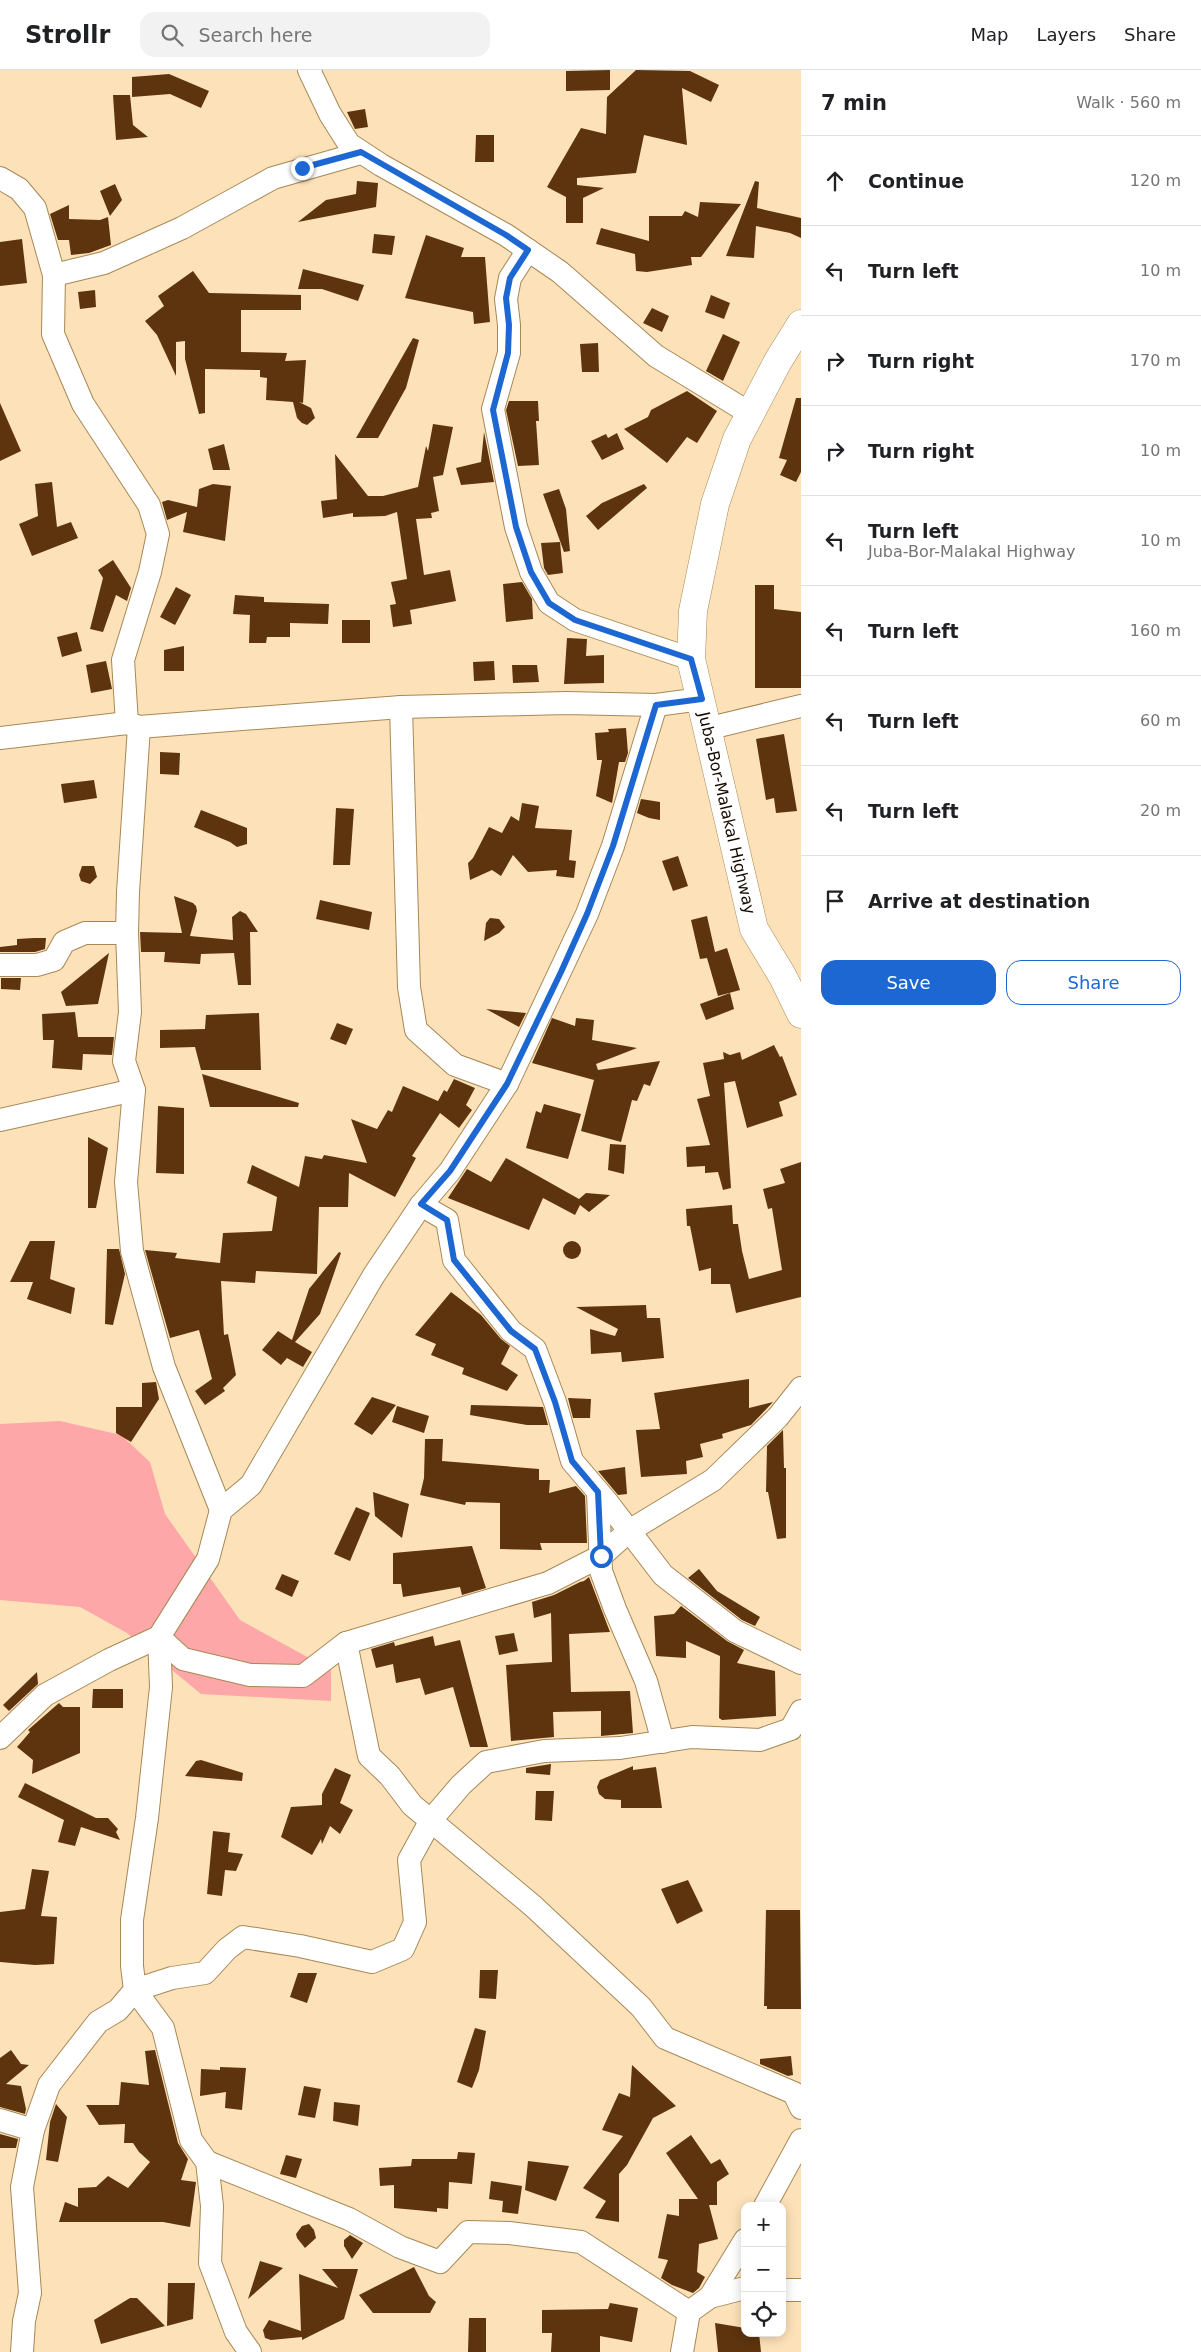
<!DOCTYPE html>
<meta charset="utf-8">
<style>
body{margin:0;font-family:"DejaVu Sans",sans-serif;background:#f2f2f2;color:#202124}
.controls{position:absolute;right:15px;bottom:15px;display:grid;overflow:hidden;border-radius:10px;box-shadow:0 2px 12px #0003}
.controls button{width:45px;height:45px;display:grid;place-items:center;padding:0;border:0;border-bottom:1px solid #e0e0e0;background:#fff;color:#202124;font:25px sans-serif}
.stop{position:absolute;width:15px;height:15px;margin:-11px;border:4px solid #1d67d2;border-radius:50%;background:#fff}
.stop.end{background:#1d67d2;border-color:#fff;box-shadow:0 1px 5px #0008}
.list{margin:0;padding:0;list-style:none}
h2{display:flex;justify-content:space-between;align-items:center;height:65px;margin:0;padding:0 20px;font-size:21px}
h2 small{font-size:16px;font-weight:400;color:#757577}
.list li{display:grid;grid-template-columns:32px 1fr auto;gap:15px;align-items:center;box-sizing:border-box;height:90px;padding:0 20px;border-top:1px solid #e0e0e0}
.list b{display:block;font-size:19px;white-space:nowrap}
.list p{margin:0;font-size:16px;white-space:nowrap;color:#757577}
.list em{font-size:16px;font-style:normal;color:#757577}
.actions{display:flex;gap:10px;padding:15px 20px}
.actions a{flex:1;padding:11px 0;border:1px solid #1d67d2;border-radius:15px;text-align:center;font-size:18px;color:#1d67d2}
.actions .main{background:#1d67d2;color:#fff}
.icon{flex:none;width:28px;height:28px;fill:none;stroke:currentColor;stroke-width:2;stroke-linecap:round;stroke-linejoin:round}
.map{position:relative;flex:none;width:801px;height:2282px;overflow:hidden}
header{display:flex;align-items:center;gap:30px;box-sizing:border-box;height:70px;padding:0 25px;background:#fff;border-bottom:1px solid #e0e0e0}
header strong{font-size:24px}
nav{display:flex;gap:28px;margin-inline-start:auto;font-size:18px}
.search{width:350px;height:45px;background:#f2f2f2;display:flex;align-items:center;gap:12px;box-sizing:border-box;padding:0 18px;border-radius:15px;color:#757577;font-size:19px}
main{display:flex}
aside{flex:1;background:#fff}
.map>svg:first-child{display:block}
.green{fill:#fea7a8}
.building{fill:#5d340e}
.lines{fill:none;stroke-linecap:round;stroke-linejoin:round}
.minor-casing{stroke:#a78856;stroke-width:24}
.major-casing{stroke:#a78856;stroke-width:29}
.minor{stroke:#fff;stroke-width:22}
.major{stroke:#fff;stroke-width:28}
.route{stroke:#1d67d2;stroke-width:6}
.labels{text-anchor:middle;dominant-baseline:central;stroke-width:5;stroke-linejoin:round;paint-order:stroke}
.street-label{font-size:16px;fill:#150a00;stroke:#fff}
</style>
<header>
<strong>Strollr</strong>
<div class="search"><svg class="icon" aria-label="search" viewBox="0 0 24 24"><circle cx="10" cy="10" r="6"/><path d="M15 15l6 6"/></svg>Search here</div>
<nav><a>Map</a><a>Layers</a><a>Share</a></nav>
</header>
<main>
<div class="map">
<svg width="801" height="2282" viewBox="0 0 801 2282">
<rect width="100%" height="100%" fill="#fde2b9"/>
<!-- green -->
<polygon class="green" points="60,1351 121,1365 150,1392 165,1444 240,1550 331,1600 331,1631 201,1624 127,1563 80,1537 0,1530 0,1354"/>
<!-- building -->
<g class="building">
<polygon points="610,0 610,20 566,21 566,1"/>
<polygon points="636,0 690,1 719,15 711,32 682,18 687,75 644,65 636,103 577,108 577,115 604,118 583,128 583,153 566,153 566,127 547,117 581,58 606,64 607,27"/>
<polygon points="169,4 209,21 201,38 170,24 132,27 132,7"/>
<polygon points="113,25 130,25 133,55 148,67 116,70"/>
<polygon points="365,39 368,57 355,59 347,42"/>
<polygon points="476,65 494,65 494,92 475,92"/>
<polygon points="357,111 378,113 376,137 298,152 326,130 356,124"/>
<polygon points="755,111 759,112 757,138 801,148 801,168 790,163 756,156 754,188 726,186"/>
<polygon points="115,114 122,130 110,146 100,121"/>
<polygon points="700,132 741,134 701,187 691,187 692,195 647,202 636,201 635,184 596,174 601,158 649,171 649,146 682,146 685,141 698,147"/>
<polygon points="69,135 69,149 100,150 108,147 111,175 89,183 71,185 69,170 58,170 50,144"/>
<polygon points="374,164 395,166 392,185 372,183"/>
<polygon points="426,165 464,178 461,187 485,187 490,252 474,254 473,242 405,228"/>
<polygon points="22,169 27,213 0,216 0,172"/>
<polygon points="303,199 364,215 358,231 322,219 298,219"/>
<polygon points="193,201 209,223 301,225 301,240 241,240 241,282 287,283 285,291 306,290 303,333 299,332 311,338 315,348 307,355 302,353 297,348 293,332 266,330 267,308 260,307 260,300 205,299 205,343 199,344 185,289 185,271 176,272 176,306 157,265 145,251 164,236 158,226"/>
<polygon points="95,220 96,237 80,239 78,222"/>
<polygon points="711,225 730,233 724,249 705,242"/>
<polygon points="652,238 669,246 662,262 643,253"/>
<polygon points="723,264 740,272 723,311 706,301"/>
<polygon points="413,268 419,270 406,318 378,368 356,368"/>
<polygon points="598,273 599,302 582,302 580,274"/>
<polygon points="687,321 717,341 697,373 687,367 667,393 624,359 648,347 651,340"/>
<polygon points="796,328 801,328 801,402 796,412 780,405 787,390 779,388"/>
<polygon points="509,331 538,331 539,351 536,351 539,395 518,396 506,340"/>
<polygon points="0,333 21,381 0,391"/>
<polygon points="433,354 453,357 443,405 433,407 439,441 431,443 432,448 416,449 424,505 450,500 456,531 410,540 412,554 393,557 390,535 396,534 391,512 407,509 397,442 385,446 353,447 353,443 323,448 321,431 337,429 335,384 368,426 383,426 418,417 426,376 428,381"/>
<polygon points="484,362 494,412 461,415 456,398 481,392"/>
<polygon points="617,363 624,379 602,390 591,371 606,364 608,368"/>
<polygon points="224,374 230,400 213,400 208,379"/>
<polygon points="52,412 57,457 71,452 78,468 32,486 19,454 38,446 35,414"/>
<polygon points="213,414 231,416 225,471 183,462 187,442 167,450 162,432 168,430 197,437 199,419"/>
<polygon points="644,414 647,418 598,460 586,446 602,433"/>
<polygon points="559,419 566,439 570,481 564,482 543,424"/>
<polygon points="560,472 563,503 548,505 544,498 541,473"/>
<polygon points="113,490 131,518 127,531 116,525 103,562 90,559 103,508 98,500"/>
<polygon points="522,512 532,529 533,549 506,552 503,514"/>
<polygon points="755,515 774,515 774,539 801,542 801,618 755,618"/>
<polygon points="176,517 191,525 175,555 160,547"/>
<polygon points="235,525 264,527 264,532 329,534 328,554 290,553 290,567 267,567 266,573 249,573 250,545 233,544"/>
<rect x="342" y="550" width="28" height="23"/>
<polygon points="77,562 82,581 62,587 57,567"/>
<polygon points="567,568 587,569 586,586 604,585 604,613 564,614"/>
<polygon points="184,576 184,601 164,601 164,580"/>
<polygon points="106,591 112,619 91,623 86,595"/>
<polygon points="494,591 495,610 474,611 473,592"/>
<polygon points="512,595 537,595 539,612 513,613"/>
<polygon points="626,658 628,683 625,692 619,692 612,733 596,726 602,690 597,690 595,663 609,662 608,659"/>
<polygon points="784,664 797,741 776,743 774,728 766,730 756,669"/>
<polygon points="160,682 180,683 179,705 160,704"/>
<polygon points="94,710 97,728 64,733 61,714"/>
<polygon points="641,729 660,732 660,750 649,748 637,743"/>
<polygon points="522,733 539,736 535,758 572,760 569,790 576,791 574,808 556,806 557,800 528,802 513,785 501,806 492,800 470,810 468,793 473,788 489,757 502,763 511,746 519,751"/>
<polygon points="336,738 354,739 350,795 333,795"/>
<polygon points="201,740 247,758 247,774 237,777 230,772 194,757"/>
<polygon points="678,786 688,816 673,821 662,791"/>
<polygon points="82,796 94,796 97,807 90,814 81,811 79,805"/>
<polygon points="174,826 193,833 196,836 197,841 190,866 233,870 232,847 240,841 246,844 258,862 250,862 251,915 238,915 234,883 201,884 200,894 164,892 165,882 141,882 140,862 182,863"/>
<polygon points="320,830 372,842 369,860 316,849"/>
<polygon points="707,846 715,882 727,878 740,920 718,926 707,888 700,889 691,850"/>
<polygon points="490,848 499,849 505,857 499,863 484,871 486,853"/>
<polygon points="34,868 46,868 45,879 35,882 0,882 0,877 17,875 17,869"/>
<polygon points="109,883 98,934 66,936 61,922"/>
<polygon points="1,908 21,908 20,920 1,919"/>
<polygon points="730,923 734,939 706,950 700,934"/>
<polygon points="486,939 526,943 519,957"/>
<polygon points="75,942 78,967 114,967 112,985 83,984 82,1000 52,998 54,970 43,970 42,944"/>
<polygon points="259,943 261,1000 201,1000 195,977 160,978 160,960 205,959 206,945"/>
<polygon points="552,948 575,956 576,948 594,950 592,970 637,978 596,994 598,1000 660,991 650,1016 644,1014 637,1031 632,1030 621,1072 581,1061 594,1010 532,993"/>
<polygon points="337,953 353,959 346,975 330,969"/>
<polygon points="774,975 780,987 782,986 797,1025 779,1032 783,1046 747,1058 735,1011 724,1013 731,1118 723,1120 718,1102 705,1103 705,1096 687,1097 686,1077 710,1075 697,1029 710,1026 703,993 724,989 723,982 730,985 740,982 742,990"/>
<polygon points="202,1004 299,1033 298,1037 210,1037"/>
<polygon points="454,1009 475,1018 466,1035 472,1040 459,1058 440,1043 412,1086 416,1088 395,1127 349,1103 348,1137 319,1137 317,1204 256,1201 255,1213 221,1211 224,1265 228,1264 236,1305 223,1318 225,1321 205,1335 195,1321 212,1309 199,1260 170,1268 145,1180 177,1183 175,1188 220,1193 223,1163 272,1161 277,1127 247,1113 252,1095 299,1117 305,1086 322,1089 324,1085 367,1093 351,1049 377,1059 388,1040 392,1042 403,1016 438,1031 444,1020 447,1022"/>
<polygon points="544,1034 581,1044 568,1089 526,1078 536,1041 541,1043"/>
<polygon points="158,1036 184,1038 184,1104 156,1103"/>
<polygon points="88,1067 108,1078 96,1138 88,1138"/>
<polygon points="610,1074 626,1075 624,1104 608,1100"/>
<polygon points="506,1088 579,1129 586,1123 610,1125 589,1142 580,1135 575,1145 543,1128 529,1160 448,1128 467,1099 491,1112"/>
<polygon points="801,1092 801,1227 736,1243 730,1214 711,1214 711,1198 699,1201 690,1156 687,1156 686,1139 732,1135 733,1154 738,1154 742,1181 749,1209 782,1200 772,1138 768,1139 763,1119 785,1113 780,1099"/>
<polygon points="30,1171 55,1171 50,1209 75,1218 71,1244 27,1229 33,1212 10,1212"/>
<circle cx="572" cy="1180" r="9"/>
<polygon points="107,1179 119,1179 125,1204 113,1255 105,1254"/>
<polygon points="339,1182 341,1183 320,1244 295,1272 312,1282 303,1297 287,1288 281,1295 262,1280 278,1261 292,1270 309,1219"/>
<polygon points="451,1222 481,1245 501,1269 510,1276 501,1294 518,1305 507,1321 462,1304 464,1298 431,1285 436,1274 415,1265"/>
<polygon points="646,1235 647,1248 660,1248 664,1288 622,1292 621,1282 591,1284 590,1259 615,1266 618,1259 576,1237"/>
<polygon points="749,1309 749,1338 773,1332 751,1355 722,1364 723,1368 700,1374 703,1387 686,1391 687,1404 641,1407 636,1360 660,1359 654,1323"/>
<polygon points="156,1312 159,1329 131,1372 116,1363 116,1337 142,1337 142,1313"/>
<polygon points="372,1327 396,1335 372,1365 354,1354"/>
<polygon points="568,1328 591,1329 590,1348 573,1348"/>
<polygon points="471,1335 543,1337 548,1355 527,1355 470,1345"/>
<polygon points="397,1336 429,1346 424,1363 392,1352"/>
<polygon points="783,1360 784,1398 786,1398 786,1468 777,1469 768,1422 766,1422 767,1376"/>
<polygon points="425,1369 443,1369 442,1391 539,1399 539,1410 550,1410 549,1423 576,1416 585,1426 587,1473 540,1473 542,1480 500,1479 500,1433 466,1432 465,1435 420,1425 424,1408"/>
<polygon points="625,1397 627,1424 618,1425 598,1401"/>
<polygon points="373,1422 409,1434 402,1468 375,1446"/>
<polygon points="356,1437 370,1443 350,1491 334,1484"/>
<polygon points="472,1476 486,1518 462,1525 460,1517 403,1527 401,1514 393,1514 393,1483"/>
<polygon points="699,1499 717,1521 760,1547 755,1556 742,1550 688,1508"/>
<polygon points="282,1504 299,1511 292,1527 275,1519"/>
<polygon points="589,1507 610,1562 569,1564 571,1622 630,1621 633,1663 601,1666 601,1641 553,1642 554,1667 511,1671 506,1595 552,1592 551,1543 534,1548 532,1532 554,1525 580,1512 584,1511"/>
<polygon points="681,1536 727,1571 744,1580 737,1593 775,1601 776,1646 722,1650 719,1648 720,1586 686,1571 686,1588 656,1586 654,1546 674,1544"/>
<polygon points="514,1563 518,1581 499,1585 495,1566"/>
<polygon points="433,1566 435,1576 460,1570 488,1677 470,1677 453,1617 425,1625 420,1608 396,1613 393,1594 376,1598 371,1579 394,1572 395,1576"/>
<polygon points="37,1602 38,1614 9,1641 3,1635"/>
<polygon points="93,1619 123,1619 123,1638 92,1638"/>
<polygon points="59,1633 63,1637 80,1637 80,1683 32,1704 33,1690 17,1677 30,1662 28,1660"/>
<polygon points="201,1690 243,1703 242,1711 185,1706 196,1691"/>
<polygon points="551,1694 550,1705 526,1703 526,1698"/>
<polygon points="633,1696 633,1700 656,1697 662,1738 621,1738 621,1730 605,1729 599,1724 597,1717 600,1710"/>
<polygon points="335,1698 351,1705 340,1733 353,1740 340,1764 330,1756 322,1774 321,1769 312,1785 281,1767 291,1737 322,1735 322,1724"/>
<polygon points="25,1713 96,1748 108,1748 118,1759 116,1762 120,1770 81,1757 75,1776 58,1772 64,1750 18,1727"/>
<polygon points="536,1721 554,1721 552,1751 535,1750"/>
<polygon points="213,1761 230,1763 228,1782 243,1784 236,1801 225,1800 222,1826 207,1824"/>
<polygon points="32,1799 49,1801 41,1846 57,1847 54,1894 35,1895 0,1892 0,1842 25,1839"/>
<polygon points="688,1810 703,1841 677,1854 661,1819"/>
<polygon points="766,1840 800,1840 801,1939 767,1939 767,1936 764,1936"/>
<polygon points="480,1900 498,1900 496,1929 479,1928"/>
<polygon points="298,1903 317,1903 307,1933 290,1927"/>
<polygon points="475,1958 486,1961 479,2000 472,2018 457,2012"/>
<polygon points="11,1980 21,1994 29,1995 6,2014 21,2016 26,2039 25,2044 0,2037 0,1988"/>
<polygon points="155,1980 178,2073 188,2089 181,2110 196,2112 190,2157 163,2152 59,2152 65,2132 78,2137 78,2118 96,2117 108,2106 128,2118 150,2092 139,2082 133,2073 124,2073 125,2054 99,2055 86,2035 119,2035 121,2012 149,2015 145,1981"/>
<polygon points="791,1986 793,2005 788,2006 760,1994 760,1989"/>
<polygon points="632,1995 676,2036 653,2048 627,2095 619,2104 619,2152 595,2148 606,2131 583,2118 623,2066 602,2060 619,2023 630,2027"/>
<polygon points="220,1997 246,1998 242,2040 225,2038 226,2022 200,2026 201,1999 220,2000"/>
<polygon points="304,2016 321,2019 315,2048 298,2045"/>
<polygon points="334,2032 360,2035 358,2056 333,2051"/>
<polygon points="56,2034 67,2047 58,2092 46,2090 50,2052"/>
<polygon points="0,2064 18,2069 16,2078 0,2078"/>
<polygon points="691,2065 711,2094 720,2089 729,2104 717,2112 717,2135 709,2135 718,2169 699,2174 697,2202 705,2207 699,2218 693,2223 672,2215 661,2208 668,2190 658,2188 667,2144 679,2146 679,2129 698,2129 666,2083"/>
<polygon points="458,2082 475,2083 472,2114 449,2112 448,2139 437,2138 437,2142 394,2138 394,2115 380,2116 379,2098 411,2096 412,2089 457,2089"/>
<polygon points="286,2085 302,2089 296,2108 280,2104"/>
<polygon points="528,2091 569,2096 556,2131 525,2120"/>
<polygon points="491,2111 522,2116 518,2144 502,2142 503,2131 489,2129"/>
<polygon points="309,2154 314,2160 316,2168 305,2178 297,2168 296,2164 302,2156"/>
<polygon points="350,2165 363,2173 352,2189 344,2176 344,2170"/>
<polygon points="260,2191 283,2198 248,2229"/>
<polygon points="414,2197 429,2226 436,2232 430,2243 373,2243 359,2225"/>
<polygon points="322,2199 358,2199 344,2249 302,2270 302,2267 271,2270 265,2268 263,2260 269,2250 301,2261 299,2204 338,2218"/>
<polygon points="168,2213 195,2213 193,2249 167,2256"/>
<polygon points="130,2228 137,2228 165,2256 101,2274 94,2250"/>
<polygon points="610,2233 638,2238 632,2272 600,2266 600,2282 551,2282 552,2263 542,2263 542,2240 608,2239"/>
<polygon points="469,2248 486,2248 486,2282 468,2282"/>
<polygon points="715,2253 745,2258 745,2263 759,2263 761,2282 718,2282"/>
</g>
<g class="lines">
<!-- minor casing -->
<g class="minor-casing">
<g id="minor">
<polyline points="309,0 330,44 349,74 381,95 506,165 560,202 656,286 751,344"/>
<polyline points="0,108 19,119 35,138 54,205 53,264 83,334 149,435 158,464 150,502 123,590 127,653"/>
<polyline points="528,180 510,208 506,229 509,255 509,283 493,339 516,457 531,502 549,533 575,550 691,589"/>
<polyline points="54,205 104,193 182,158 273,108 361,83"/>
<polyline points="401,637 409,917 416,960 455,995 507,1014"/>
<polyline points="139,657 128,822 127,863 130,942 124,991 134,1020 126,1112 132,1181 164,1297 221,1440"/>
<polyline points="706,659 801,636"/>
<polyline points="0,668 127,653 139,657 401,637 566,633 656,635 701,629"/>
<polyline points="0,895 37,895 54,890 64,872 85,863 127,863"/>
<polyline points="0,1050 134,1020"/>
<polyline points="421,1135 447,1150 454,1190 511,1261 535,1279 555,1332 572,1391 607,1432 663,1505 735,1561 801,1593"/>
<polyline points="598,1422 601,1501 615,1539 646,1611 663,1672"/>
<polyline points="159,1567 161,1617 147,1748 132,1850 132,1896 135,1920 163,1958 191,2070 207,2092 212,2136 210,2193 236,2262 250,2282"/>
<polyline points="159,1567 183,1589 250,1605 303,1606 346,1573 548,1513 601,1486 629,1461 713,1410 778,1347 801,1318"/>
<polyline points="346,1573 369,1686 390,1706 412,1735 533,1836 641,1937 665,1968 794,2023 801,2038"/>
<polyline points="0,1668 45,1625 109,1590 159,1567 208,1489 221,1440 251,1415 374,1205 421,1135 450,1101 507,1014 587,844 613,776 656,635"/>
<polyline points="0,2050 33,2060"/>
<polyline points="207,2092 349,2149 400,2177 440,2192 468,2162 509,2163 581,2172 689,2242 710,2227 745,2218"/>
<polyline points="765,2136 801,2070"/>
<polyline points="782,2220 801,2220"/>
<polyline points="710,2227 745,2170"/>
<polyline points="22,2282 24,2251 30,2223 22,2117 33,2060 49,2015 98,1952 118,1940 135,1920 172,1908 205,1903 227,1879 243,1867 300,1876 372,1892 403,1879 415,1852 409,1790 431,1750 461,1715 486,1692 544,1681 620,1678 692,1667 760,1670 791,1659 801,1641"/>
<polyline points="682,2282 689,2242"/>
</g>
</g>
<!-- major casing -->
<g class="major-casing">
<polyline id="major" points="801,254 778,291 737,369 715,434 693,541 691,589 754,859 783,907 801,944"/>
</g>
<!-- minor -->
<use href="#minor" class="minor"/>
<!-- major -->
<use href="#major" class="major"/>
</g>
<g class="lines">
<!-- route -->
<polyline class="route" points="302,98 361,82 506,165 528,180 510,208 506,228 509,255 508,283 493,340 516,457 531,502 549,533 575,550 691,589 702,629 656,635 613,776 587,844 561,902 507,1014 450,1101 421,1134 447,1150 454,1190 511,1261 535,1279 555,1332 572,1391 598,1422 601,1486"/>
</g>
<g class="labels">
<!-- street labels -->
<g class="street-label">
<text transform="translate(727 743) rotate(77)">Juba-Bor-Malakal Highway</text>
</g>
</g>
</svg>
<div class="controls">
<button>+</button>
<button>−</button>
<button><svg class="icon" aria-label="locate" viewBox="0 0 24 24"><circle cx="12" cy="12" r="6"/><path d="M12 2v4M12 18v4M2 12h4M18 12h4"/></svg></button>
</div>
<div class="stop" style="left:601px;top:1486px"></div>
<div class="stop end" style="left:302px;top:98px"></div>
</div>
<aside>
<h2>7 min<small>Walk · 560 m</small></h2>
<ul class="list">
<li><svg class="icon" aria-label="ahead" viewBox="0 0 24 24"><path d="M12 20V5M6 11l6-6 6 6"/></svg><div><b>Continue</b></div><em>120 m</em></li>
<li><svg class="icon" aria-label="left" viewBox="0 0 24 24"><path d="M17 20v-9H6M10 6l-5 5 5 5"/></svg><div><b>Turn left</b></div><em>10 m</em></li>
<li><svg class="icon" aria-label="right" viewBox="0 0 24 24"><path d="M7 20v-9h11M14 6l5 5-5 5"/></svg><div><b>Turn right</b></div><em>170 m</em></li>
<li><svg class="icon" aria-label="right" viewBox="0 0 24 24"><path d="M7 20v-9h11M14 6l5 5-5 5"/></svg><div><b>Turn right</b></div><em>10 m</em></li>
<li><svg class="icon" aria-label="left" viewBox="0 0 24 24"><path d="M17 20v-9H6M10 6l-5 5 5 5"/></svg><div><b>Turn left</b><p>Juba-Bor-Malakal Highway</p></div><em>10 m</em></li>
<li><svg class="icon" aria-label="left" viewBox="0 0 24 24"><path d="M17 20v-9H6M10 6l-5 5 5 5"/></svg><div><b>Turn left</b></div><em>160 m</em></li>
<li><svg class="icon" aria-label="left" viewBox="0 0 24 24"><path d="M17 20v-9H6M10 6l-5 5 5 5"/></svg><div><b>Turn left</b></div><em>60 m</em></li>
<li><svg class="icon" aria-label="left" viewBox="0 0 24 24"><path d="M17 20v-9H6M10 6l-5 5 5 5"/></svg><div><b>Turn left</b></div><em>20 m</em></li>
<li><svg class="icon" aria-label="arrive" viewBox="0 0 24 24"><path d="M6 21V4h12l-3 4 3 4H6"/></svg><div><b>Arrive at destination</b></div></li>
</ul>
<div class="actions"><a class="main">Save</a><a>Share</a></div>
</aside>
</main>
